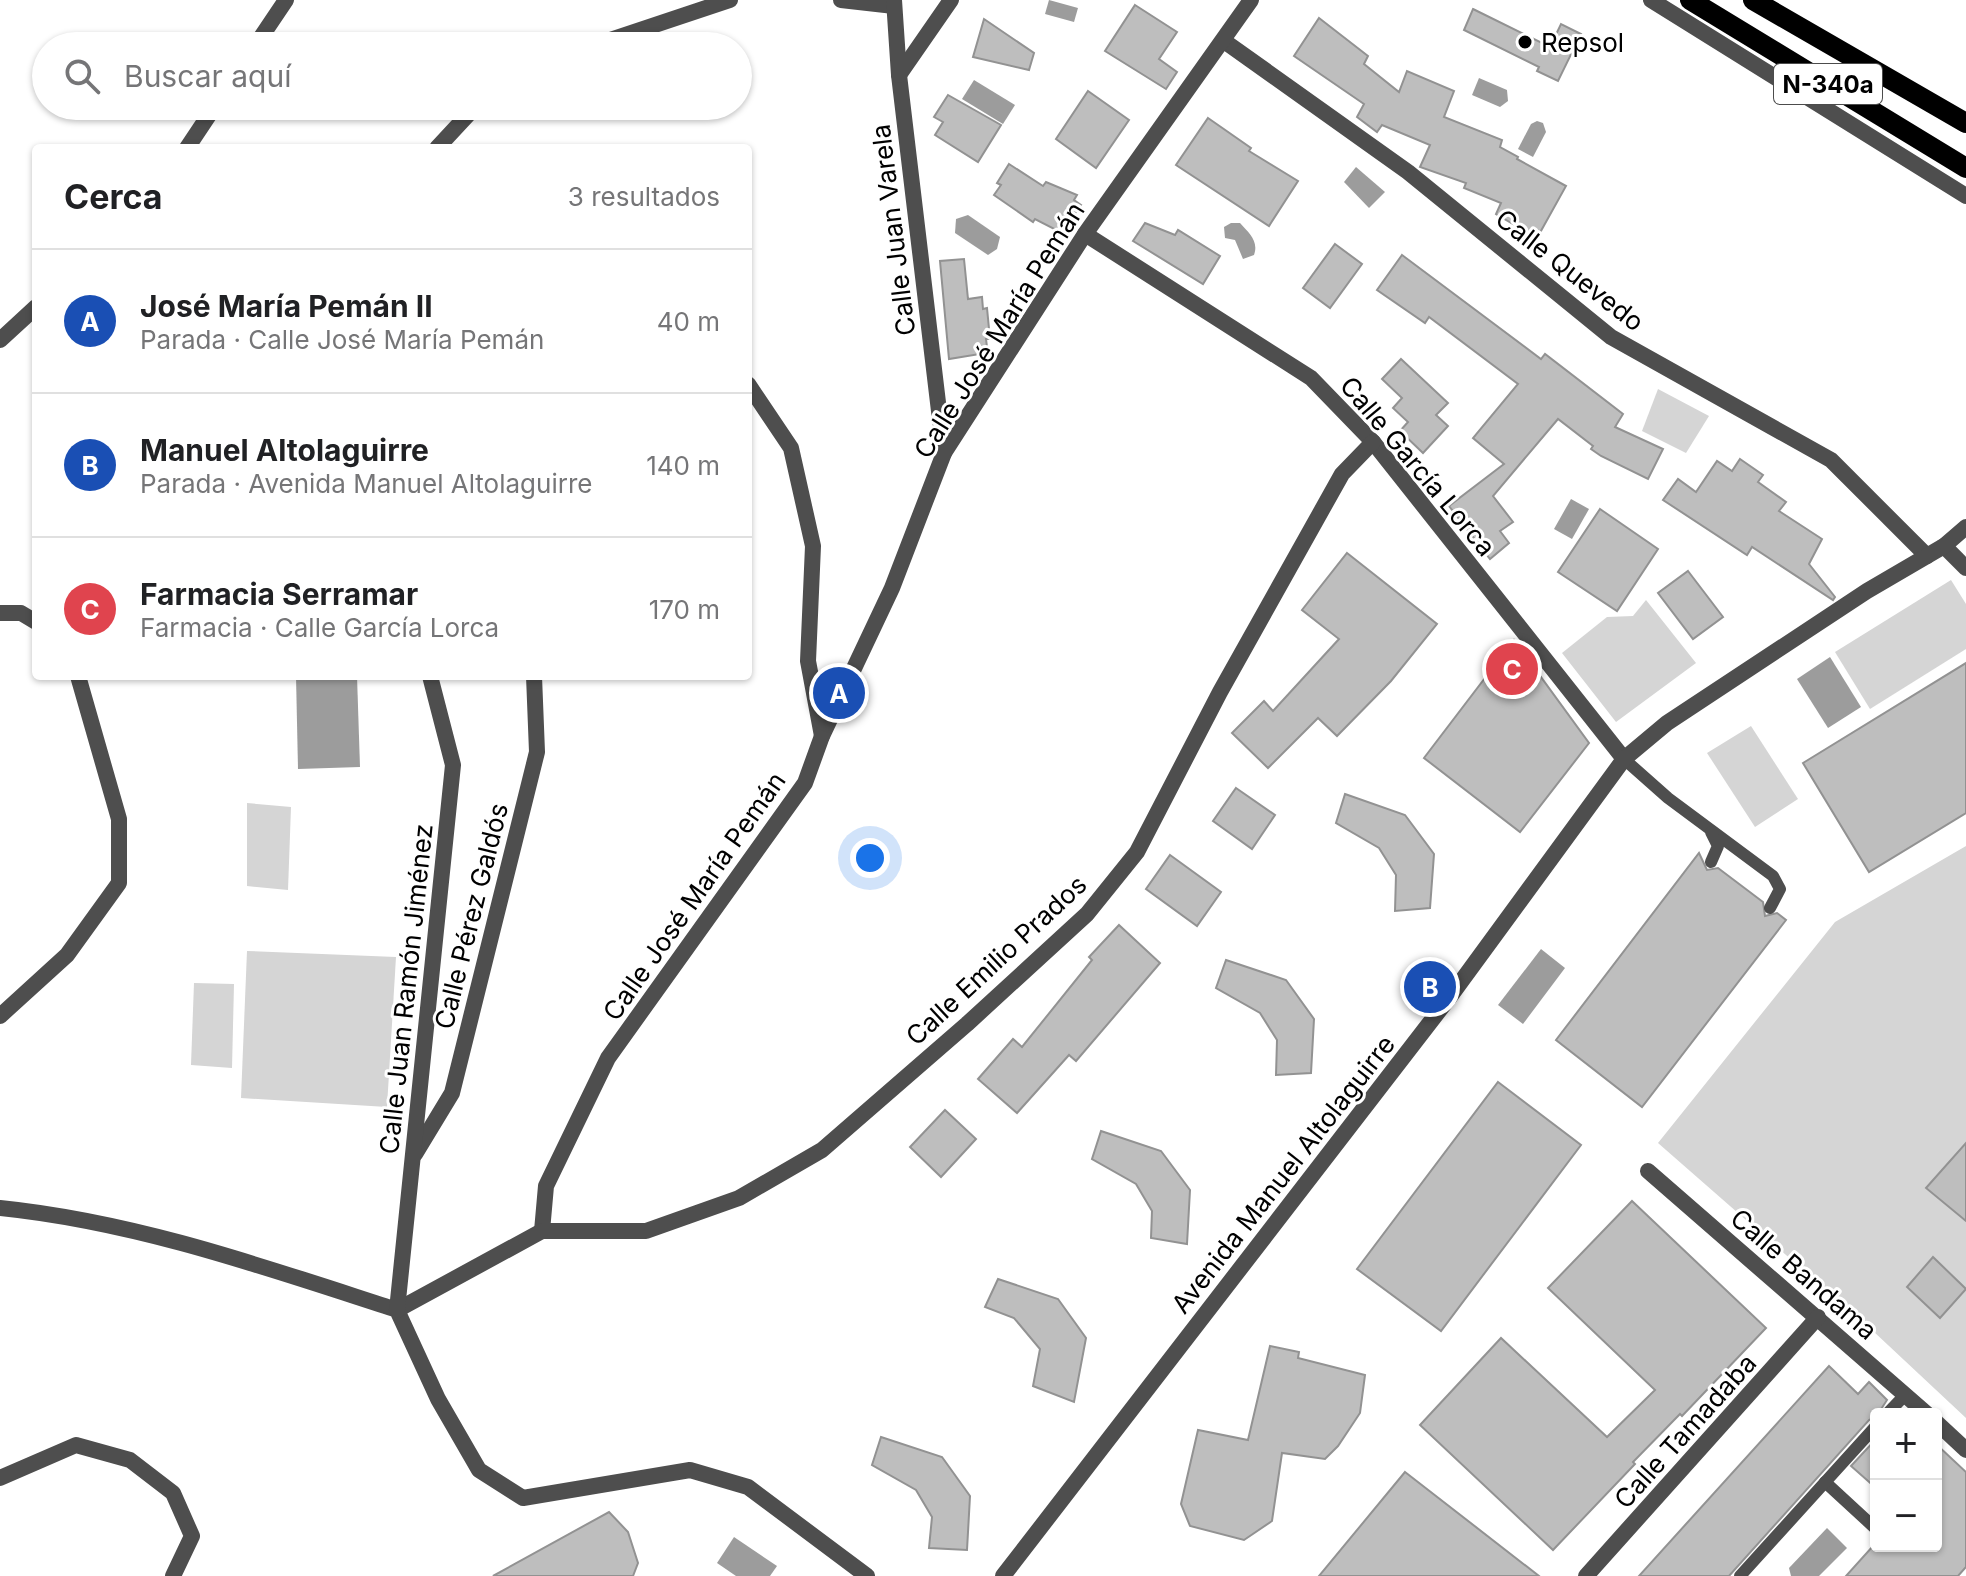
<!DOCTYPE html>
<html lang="es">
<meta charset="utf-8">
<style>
body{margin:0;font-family:Inter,sans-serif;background:#f6f6f6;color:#202124}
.controls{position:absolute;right:24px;bottom:24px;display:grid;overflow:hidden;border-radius:8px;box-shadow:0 2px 6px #0004}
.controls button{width:72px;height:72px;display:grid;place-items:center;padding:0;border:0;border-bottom:2px solid #e0e0e0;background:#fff;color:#202124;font:40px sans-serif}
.you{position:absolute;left:870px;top:858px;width:28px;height:28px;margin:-20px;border:6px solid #fff;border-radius:50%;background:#1a73e8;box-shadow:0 0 0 12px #1a73e833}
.badge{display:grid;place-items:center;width:52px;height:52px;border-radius:50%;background:#ea580c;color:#fff;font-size:26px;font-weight:700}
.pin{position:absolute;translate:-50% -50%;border:4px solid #fff;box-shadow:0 2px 8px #0006}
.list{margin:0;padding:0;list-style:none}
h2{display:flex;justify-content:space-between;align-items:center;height:104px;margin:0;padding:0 32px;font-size:34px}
h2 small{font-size:26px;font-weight:400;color:#757577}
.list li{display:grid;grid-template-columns:52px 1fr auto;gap:24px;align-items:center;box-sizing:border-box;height:144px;padding:0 32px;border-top:2px solid #e0e0e0}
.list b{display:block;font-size:30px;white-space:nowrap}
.list p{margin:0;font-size:26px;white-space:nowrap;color:#757577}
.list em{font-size:26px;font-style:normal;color:#757577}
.icon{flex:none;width:44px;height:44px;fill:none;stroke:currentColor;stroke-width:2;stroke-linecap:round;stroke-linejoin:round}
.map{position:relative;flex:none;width:1966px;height:1576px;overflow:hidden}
.search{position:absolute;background:#fff;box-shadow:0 2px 6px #0004;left:32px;top:32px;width:720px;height:88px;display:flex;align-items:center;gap:20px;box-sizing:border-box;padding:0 28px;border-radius:44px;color:#757577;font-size:30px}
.panel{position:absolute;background:#fff;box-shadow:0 2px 6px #0004;left:32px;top:144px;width:720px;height:536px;border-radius:8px}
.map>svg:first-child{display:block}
.green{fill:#d5d5d5}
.water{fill:#9c9c9c}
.building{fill:#bebebe;stroke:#929292;stroke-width:2}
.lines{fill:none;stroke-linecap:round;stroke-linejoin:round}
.lane{stroke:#4e4e4e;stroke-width:12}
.street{stroke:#4e4e4e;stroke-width:16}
.primary{stroke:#000;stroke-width:20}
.poi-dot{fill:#000;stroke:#fff;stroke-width:3}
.labels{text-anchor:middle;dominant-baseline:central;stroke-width:6;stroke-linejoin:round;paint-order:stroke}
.shield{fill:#fff;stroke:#4c4c4c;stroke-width:2}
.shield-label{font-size:24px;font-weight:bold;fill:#000}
.poi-label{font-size:26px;fill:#000;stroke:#fff;text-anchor:start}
.street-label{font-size:26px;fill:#000;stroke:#fff}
</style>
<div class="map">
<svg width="1966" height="1576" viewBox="0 0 1966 1576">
<rect width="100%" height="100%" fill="#fff"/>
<!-- green -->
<g class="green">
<polygon points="1658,389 1709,416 1686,453 1642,431"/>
<polygon points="1951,580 1966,604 1966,649 1870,709 1835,652"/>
<polygon points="1646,600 1696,663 1616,722 1562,653 1607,617 1633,616"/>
<polygon points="1751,726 1798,799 1755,827 1707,753"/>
<polygon points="247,803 291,807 288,890 247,886"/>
<polygon points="1966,846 1966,1418 1873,1331 1658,1143 1835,922"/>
<polygon points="247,951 396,957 387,1107 241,1098"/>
<polygon points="194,983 234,984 232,1068 191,1065"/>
</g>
<!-- water -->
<g class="water">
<polygon points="1049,0 1078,8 1074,22 1045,14"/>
<polygon points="1479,78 1507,90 1508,101 1500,107 1472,95"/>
<polygon points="974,80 1015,105 1003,124 962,99"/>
<polygon points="1537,121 1543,123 1546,132 1533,157 1518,149 1531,124"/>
<polygon points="1356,167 1385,192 1369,208 1344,182"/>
<polygon points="968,215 1000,237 997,249 988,255 955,233 956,219"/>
<path d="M1231,223H1240C1249,233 1259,241 1254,255L1243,259L1235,240L1225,238L1224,227Z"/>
<polygon points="1571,499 1589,509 1572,539 1554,529"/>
<polygon points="1830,657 1861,707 1828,728 1797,679"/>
<polygon points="296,676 357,676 360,767 298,769"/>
<polygon points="1541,949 1565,968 1523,1024 1498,1005"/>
<polygon points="1827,1528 1847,1548 1819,1576 1791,1576 1789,1568"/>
<polygon points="734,1537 777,1566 770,1576 736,1576 717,1563"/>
</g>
<!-- building -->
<g class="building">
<polygon points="1135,5 1177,32 1159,59 1177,72 1166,89 1105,51"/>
<polygon points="1473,9 1550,47 1561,24 1581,34 1558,81 1537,71 1539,67 1464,30"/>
<polygon points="1319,18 1368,56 1364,64 1399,92 1407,71 1454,91 1444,117 1502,140 1500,147 1518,157 1517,159 1566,186 1537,238 1496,214 1501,203 1464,188 1466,183 1420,167 1430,145 1382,125 1377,132 1357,117 1364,104 1294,56"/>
<polygon points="984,19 1034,53 1029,70 973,57"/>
<polygon points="1088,91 1129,120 1096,168 1056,139"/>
<polygon points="948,95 1001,125 978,162 935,135 943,122 934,117"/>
<polygon points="1208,118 1251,148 1249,151 1298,181 1269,226 1176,165"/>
<polygon points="1009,164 1043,186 1046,182 1077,195 1074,200 1081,205 1062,233 1035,219 1033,222 994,195 1001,185 997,183"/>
<polygon points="1145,223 1175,235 1178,230 1220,256 1203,284 1133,241"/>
<polygon points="1335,244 1362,264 1330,308 1303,288"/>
<polygon points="1402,255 1541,359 1545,354 1623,414 1615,427 1663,449 1648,479 1601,456 1591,449 1593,446 1558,419 1493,496 1513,522 1500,531 1509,543 1490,559 1449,506 1504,464 1473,438 1518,384 1429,317 1425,323 1377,290"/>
<polygon points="964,259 968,299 982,297 983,309 987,308 990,339 986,339 987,347 979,348 980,354 949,359 940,261"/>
<polygon points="1401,359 1448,403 1436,415 1448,426 1423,453 1400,431 1408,422 1393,408 1402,398 1382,379"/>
<polygon points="1740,459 1763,475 1758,482 1786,502 1779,511 1822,539 1809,564 1835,597 1833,600 1752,547 1747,555 1663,500 1678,479 1696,492 1717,461 1732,471"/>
<polygon points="1600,509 1658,549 1617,611 1558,572"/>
<polygon points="1347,553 1437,624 1391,681 1337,736 1318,718 1268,768 1232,733 1264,701 1273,711 1339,639 1302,610"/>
<polygon points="1688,571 1723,617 1693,639 1658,593"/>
<polygon points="1514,640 1589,743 1520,832 1424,758"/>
<polygon points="1966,663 1966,813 1869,872 1803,763"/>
<polygon points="1236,788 1275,815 1252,849 1213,821"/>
<polygon points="1345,794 1405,815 1434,854 1430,908 1395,911 1396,875 1379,848 1336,823"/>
<polygon points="1699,853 1707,870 1718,868 1763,902 1765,916 1777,913 1786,920 1642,1107 1556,1040"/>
<polygon points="1170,855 1221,892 1197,926 1146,889"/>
<polygon points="1119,925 1160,963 1076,1061 1069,1055 1017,1113 978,1079 1013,1039 1022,1047 1092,960 1089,957"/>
<polygon points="1226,960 1286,980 1314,1019 1311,1073 1276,1075 1277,1040 1260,1013 1216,988"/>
<polygon points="1498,1082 1581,1145 1441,1331 1357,1269"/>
<polygon points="945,1110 976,1139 941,1177 910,1147"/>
<polygon points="1101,1131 1161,1151 1190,1190 1187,1244 1151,1238 1152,1211 1136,1184 1092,1159"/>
<polygon points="1966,1143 1966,1221 1926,1188"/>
<polygon points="1632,1201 1766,1328 1682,1416 1680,1414 1633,1462 1635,1464 1553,1550 1420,1425 1501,1338 1607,1437 1655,1390 1548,1288"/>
<polygon points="1933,1257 1966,1289 1940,1318 1907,1287"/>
<polygon points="998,1279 1058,1299 1086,1338 1074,1402 1033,1386 1040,1349 1014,1318 985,1307"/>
<polygon points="1270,1346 1299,1352 1298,1358 1365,1375 1360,1413 1338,1446 1325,1459 1282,1453 1272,1521 1244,1540 1190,1526 1181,1504 1198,1430 1248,1440"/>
<polygon points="1829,1366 1858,1394 1869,1382 1887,1400 1876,1417 1869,1420 1729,1576 1639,1576"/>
<polygon points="881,1437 942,1457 970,1496 967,1550 929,1548 932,1517 916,1490 872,1465"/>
<polygon points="1876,1439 1876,1488 1851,1466"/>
<polygon points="1936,1444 1966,1472 1966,1567 1958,1576 1846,1576 1873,1546 1936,1546"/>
<polygon points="1405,1472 1539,1576 1319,1576"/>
<polygon points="609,1512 628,1532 638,1563 633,1576 493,1576"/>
</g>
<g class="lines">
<!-- lane -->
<g class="lane">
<polyline points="1624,759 1668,798 1773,876 1780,889 1770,908"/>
<polyline points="1711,832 1718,846 1711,862"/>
<polyline points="1887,1414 1905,1395"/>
<polyline points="1825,1482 1876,1529"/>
<polyline points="1740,1576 1876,1426"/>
</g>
<!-- street -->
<g class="street">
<polyline points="841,0 894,6"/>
<polyline points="894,0 899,75 944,453"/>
<polyline points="1651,0 1966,196"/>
<polyline points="1224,41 1408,172 1611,337 1831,460 1927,556"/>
<polyline points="255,46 286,0"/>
<polyline points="592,46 730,0"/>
<polyline points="899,75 951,0"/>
<polyline points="187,148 215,106"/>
<polyline points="437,148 476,106"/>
<polyline points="1085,234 1311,378 1373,442 1624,759"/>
<polyline points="0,340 36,307"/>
<polyline points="748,384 791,448 813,546 808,661 822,736"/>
<polyline points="1944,546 1966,568"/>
<polyline points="0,613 21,613 36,622"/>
<polyline points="0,1016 67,955 119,883 119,819 78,676"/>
<polyline points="415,1154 452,1093 537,752 534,676"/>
<polyline points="1648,1171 1927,1414"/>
<path d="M0,1208C137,1222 267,1268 397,1310L438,1399L479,1470L523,1498L690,1470L748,1487L867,1576"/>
<polyline points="542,1231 546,1186 608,1058 805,783 822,736 892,588 944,453 1085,234 1251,0"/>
<polyline points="397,1310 542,1231 646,1231 739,1198 822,1150 967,1024 1087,914 1137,852 1220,692 1342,474 1373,442"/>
<polyline points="397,1310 453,765 430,676"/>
<polyline points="1936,1422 1966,1450"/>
<polyline points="0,1478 76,1445 130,1460 173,1493 192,1536 173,1576"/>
<polyline points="1003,1576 1452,994 1624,759 1667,723 1867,591 1944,546 1966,527"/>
<polyline points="1586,1576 1818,1317"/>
</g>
<!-- primary -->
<g class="primary">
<polyline points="1690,0 1966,168"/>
<polyline points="1753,0 1966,123"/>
</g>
</g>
<!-- markers -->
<circle class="poi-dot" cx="1525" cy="42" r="8"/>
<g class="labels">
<!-- shield labels -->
<rect class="shield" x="1774" y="64" width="108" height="40" rx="6"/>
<g class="shield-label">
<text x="1828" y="84">N-340a</text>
</g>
<!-- poi labels -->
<g class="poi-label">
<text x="1541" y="42">Repsol</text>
</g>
<!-- street labels -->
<g class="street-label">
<text transform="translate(893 230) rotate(-97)">Calle Juan Varela</text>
<text transform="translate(1570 270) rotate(38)">Calle Quevedo</text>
<text transform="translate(999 330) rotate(-58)">Calle José María Pemán</text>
<text transform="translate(1418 466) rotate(50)">Calle García Lorca</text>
<text transform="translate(694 896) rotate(-55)">Calle José María Pemán</text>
<text transform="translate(471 916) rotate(-76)">Calle Pérez Galdós</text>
<text transform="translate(996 960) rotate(-43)">Calle Emilio Prados</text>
<text transform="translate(406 989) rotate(-84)">Calle Juan Ramón Jiménez</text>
<text transform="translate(1283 1174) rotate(-52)">Avenida Manuel Altolaguirre</text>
<text transform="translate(1804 1274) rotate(41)">Calle Bandama</text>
<text transform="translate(1685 1431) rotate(-48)">Calle Tamadaba</text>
</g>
</g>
</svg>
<div class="controls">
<button>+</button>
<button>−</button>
</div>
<div class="you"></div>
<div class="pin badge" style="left:839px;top:693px;background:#1a4fb4">A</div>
<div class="pin badge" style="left:1430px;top:987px;background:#1a4fb4">B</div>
<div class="pin badge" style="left:1512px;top:669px;background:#e0444e">C</div>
<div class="search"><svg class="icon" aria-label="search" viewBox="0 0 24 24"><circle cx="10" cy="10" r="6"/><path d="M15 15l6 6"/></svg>Buscar aquí</div>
<section class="panel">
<h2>Cerca<small>3 resultados</small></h2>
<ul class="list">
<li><span class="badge" style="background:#1a4fb4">A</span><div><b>José María Pemán II</b><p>Parada · Calle José María Pemán</p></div><em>40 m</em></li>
<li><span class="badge" style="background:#1a4fb4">B</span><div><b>Manuel Altolaguirre</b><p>Parada · Avenida Manuel Altolaguirre</p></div><em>140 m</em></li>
<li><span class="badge" style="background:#e0444e">C</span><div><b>Farmacia Serramar</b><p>Farmacia · Calle García Lorca</p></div><em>170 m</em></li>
</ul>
</section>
</div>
